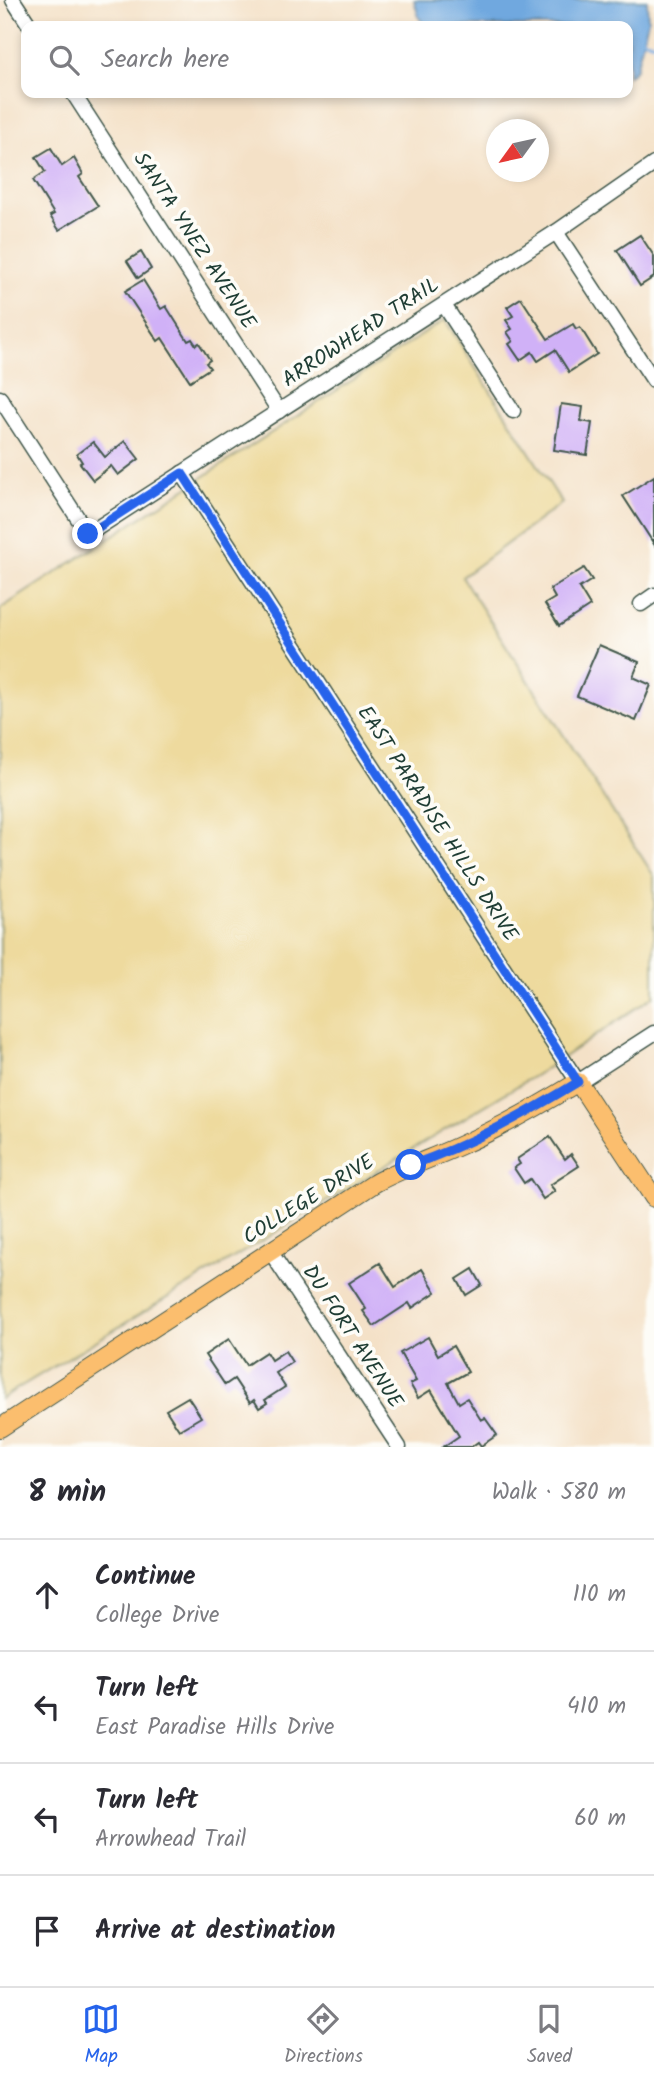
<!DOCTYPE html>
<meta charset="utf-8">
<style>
body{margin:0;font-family:Kalam,sans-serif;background:#f7f7f7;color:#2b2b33}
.compass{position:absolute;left:486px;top:119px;width:63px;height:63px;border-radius:50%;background:#fff;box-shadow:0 4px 10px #0003;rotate:237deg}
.stop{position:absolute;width:21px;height:21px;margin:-16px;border:5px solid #2563eb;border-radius:50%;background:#fff}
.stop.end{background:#2563eb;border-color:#fff;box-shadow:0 2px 7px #0008}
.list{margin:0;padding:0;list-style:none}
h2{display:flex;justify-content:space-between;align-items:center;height:91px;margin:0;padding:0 28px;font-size:30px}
h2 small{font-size:23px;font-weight:400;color:#7c7c81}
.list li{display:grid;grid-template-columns:46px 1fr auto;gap:21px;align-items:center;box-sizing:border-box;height:112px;padding:0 28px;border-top:2px solid #e1e1e2}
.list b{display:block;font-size:26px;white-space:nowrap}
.list p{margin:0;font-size:23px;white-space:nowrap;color:#7c7c81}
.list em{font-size:23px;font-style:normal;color:#7c7c81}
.icon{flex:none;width:38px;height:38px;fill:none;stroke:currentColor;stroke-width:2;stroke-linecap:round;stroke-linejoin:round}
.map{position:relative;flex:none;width:654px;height:1447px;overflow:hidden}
.search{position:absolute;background:#fff;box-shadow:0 4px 10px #0003;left:21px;right:21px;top:21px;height:77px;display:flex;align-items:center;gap:18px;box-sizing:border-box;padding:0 24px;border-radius:14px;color:#7c7c81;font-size:26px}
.sheet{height:539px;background:#fff}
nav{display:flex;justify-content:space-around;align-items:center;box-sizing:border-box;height:98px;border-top:2px solid #e1e1e2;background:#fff;font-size:19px;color:#7c7c81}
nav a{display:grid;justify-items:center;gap:4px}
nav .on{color:#2563eb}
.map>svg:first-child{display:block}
.sand{fill:#eeda9e;stroke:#868c69;stroke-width:2}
.water{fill:#6fa8df;stroke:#47728a;stroke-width:2}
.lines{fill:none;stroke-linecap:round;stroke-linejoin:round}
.stream{stroke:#6fa8df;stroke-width:3.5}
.building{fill:#d0b1f7}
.minor-casing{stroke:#3f564a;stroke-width:17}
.major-casing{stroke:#3f564a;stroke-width:20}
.minor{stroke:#fff;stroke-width:14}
.major{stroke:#fbbe6e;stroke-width:18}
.route{stroke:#2563eb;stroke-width:9}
.labels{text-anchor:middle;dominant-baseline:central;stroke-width:7;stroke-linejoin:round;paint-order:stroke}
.street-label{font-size:21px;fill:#1f3d34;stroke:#fdfcf7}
</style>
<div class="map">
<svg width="654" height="1447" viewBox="0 0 654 1447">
<rect width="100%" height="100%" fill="#fdfcf7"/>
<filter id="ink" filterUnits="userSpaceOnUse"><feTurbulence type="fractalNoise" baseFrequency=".0143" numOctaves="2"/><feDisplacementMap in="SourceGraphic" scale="14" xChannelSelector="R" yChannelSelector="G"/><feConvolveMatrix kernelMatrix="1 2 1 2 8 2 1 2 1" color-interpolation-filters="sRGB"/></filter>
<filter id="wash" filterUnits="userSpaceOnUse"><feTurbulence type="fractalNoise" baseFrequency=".00686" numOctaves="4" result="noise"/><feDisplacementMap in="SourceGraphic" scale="28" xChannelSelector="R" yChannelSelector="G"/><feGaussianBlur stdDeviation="1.57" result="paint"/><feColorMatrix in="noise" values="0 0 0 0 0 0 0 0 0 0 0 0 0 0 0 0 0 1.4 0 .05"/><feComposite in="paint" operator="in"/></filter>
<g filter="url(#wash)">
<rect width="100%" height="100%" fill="#f4e1c7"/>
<!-- sand -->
<polygon class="sand" points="445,320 562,503 462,577 654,876 654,996 552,1065 0,1399 0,609"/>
<!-- water -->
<polygon class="water" points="414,0 647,0 648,21 636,69 628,76 628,26 426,26 419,18"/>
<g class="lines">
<!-- stream -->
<polyline class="stream" points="639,38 654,43"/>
</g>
<g id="blocks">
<!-- building -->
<g class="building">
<polygon points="51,148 62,166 74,158 83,174 79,177 98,206 59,230 50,216 54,214 33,180 45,172 36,157"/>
<polygon points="640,235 654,256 654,277 640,286 617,250"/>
<polygon points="141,252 151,269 138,278 127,261"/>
<polygon points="143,280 161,309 166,306 188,341 192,339 196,345 199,343 210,360 206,363 210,368 190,381 162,338 158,341 125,291"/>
<polygon points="521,298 548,339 573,324 576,329 580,327 597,354 569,372 555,350 538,361 532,352 520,360 509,344 513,341 507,332 512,329 506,320 513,316 507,307"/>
<polygon points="561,404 583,407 581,421 592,423 587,455 554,450"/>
<polygon points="125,441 139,459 118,475 111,466 93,480 80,463 82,462 77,454 93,442 105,457"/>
<polygon points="654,476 654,544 623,496"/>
<polygon points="584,568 592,580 579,588 590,606 559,626 545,604 555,598 550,589"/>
<polygon points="599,645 639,662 633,677 651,685 636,721 577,696"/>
<polygon points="550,1137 565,1159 571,1154 579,1166 550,1185 555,1191 543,1199 530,1179 524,1183 514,1168 520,1164 517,1159"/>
<polygon points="380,1263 395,1287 422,1269 436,1292 412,1308 409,1303 374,1326 363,1311 366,1309 349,1283"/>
<polygon points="473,1269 482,1285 466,1295 457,1279"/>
<polygon points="428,1337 438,1355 453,1346 468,1372 448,1383 459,1403 467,1398 481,1420 485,1418 497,1435 481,1446 478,1442 471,1447 443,1447 459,1436 431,1390 418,1398 410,1384 416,1381 400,1353"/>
<polygon points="229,1339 246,1365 266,1352 271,1360 285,1351 292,1362 276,1373 285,1387 265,1400 267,1403 259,1408 254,1400 250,1403 234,1379 225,1385 205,1355"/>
<polygon points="188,1397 201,1417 179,1430 166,1410"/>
</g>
</g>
</g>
<g filter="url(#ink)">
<use href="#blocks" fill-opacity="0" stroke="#3f564a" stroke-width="2"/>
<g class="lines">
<!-- minor casing -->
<g class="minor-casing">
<g id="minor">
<polyline points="13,0 30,26"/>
<polyline points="73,93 279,411"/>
<polyline points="556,232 654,381"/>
<polyline points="444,305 513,411"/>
<polyline points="0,398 88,534 556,232 654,164"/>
<polyline points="182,473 578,1082 654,1033"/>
<polyline points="641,604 654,595"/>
<polyline points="270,1251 399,1447"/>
</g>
</g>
<!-- major casing -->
<g class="major-casing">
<path id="major" d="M0,1428L375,1183C402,1168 431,1159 459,1146C500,1128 539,1106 578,1082L654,1198"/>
</g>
<!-- minor -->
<use href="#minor" class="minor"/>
<!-- major -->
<use href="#major" class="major"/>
</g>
</g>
<g class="lines" filter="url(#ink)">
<!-- route -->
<path class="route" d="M88,534L182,473L578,1082C524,1115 470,1145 411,1165"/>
</g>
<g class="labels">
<!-- street labels -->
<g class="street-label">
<text transform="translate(194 241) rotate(57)">SANTA YNEZ AVENUE</text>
<text transform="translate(361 333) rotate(-33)">ARROWHEAD TRAIL</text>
<text transform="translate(437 824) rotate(57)">EAST PARADISE HILLS DRIVE</text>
<text transform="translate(309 1200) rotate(-32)">COLLEGE DRIVE</text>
<text transform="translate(352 1337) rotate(57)">DU FORT AVENUE</text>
</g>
</g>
</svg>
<svg class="compass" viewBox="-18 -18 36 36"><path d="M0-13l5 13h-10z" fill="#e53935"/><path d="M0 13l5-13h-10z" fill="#7c7c81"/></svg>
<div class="stop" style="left:411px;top:1165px"></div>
<div class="stop end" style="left:88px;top:534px"></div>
<div class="search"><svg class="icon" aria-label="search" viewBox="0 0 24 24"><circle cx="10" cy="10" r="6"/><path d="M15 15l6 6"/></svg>Search here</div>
</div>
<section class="sheet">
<h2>8 min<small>Walk · 580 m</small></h2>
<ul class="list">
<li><svg class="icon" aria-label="ahead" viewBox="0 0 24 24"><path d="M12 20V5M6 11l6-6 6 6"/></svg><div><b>Continue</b><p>College Drive</p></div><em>110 m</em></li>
<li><svg class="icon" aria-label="left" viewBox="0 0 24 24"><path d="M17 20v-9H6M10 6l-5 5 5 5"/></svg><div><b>Turn left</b><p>East Paradise Hills Drive</p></div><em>410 m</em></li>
<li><svg class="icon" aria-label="left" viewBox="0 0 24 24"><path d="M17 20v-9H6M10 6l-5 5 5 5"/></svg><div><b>Turn left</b><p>Arrowhead Trail</p></div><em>60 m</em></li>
<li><svg class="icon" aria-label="arrive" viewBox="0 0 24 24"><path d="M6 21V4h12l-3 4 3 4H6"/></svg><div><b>Arrive at destination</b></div></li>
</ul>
</section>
<nav>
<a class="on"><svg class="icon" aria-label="map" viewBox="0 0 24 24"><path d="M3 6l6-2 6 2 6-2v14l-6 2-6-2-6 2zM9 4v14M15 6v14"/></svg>Map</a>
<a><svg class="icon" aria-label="directions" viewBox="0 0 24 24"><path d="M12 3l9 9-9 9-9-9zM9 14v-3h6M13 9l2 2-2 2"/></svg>Directions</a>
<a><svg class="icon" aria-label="saved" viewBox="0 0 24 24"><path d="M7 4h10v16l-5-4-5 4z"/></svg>Saved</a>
</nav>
